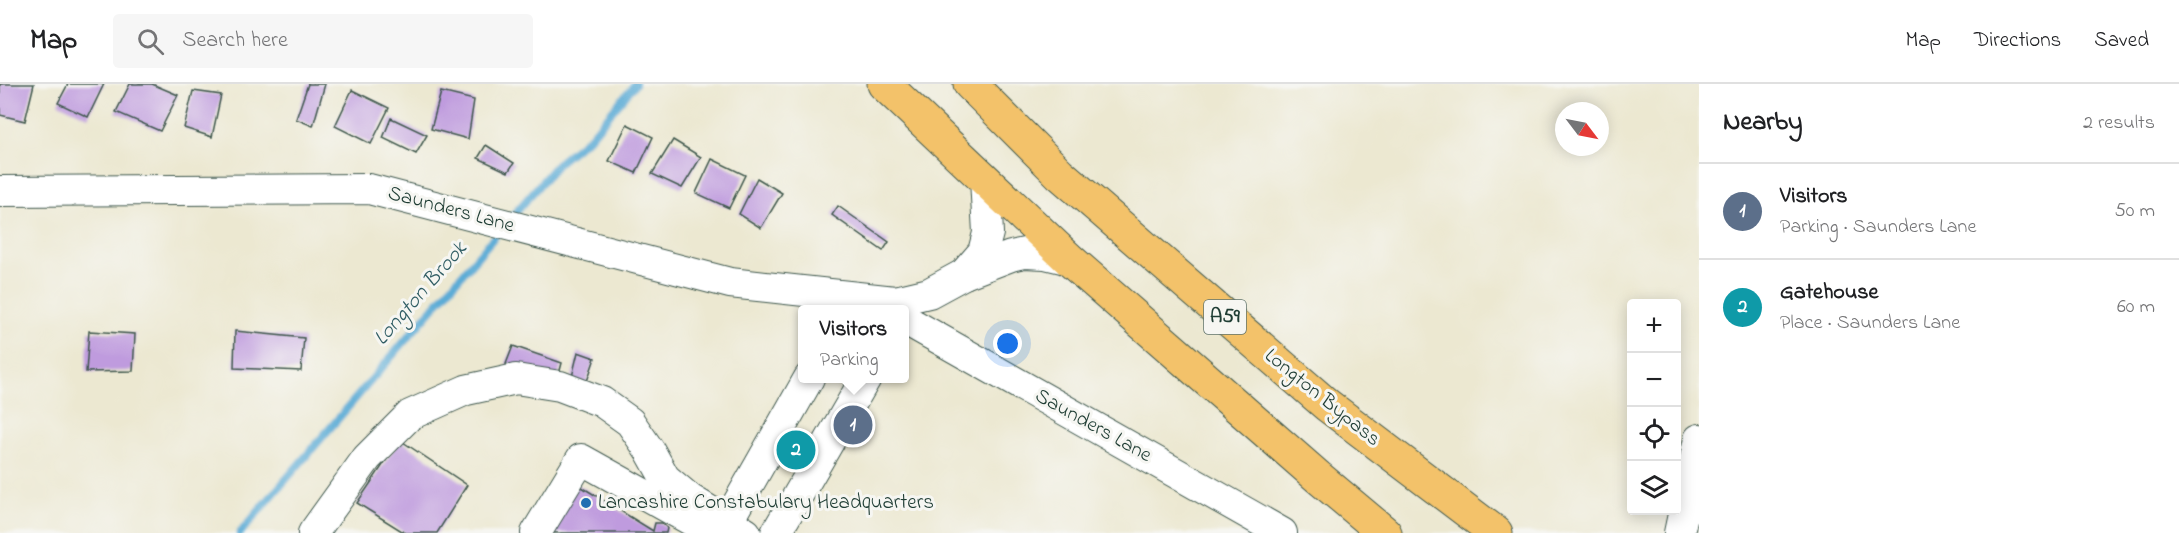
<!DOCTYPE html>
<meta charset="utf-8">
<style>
body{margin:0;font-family:"Indie Flower",sans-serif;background:#f6f6f6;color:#202124}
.controls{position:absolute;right:18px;bottom:18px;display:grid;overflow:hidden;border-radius:6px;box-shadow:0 3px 15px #0003}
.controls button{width:54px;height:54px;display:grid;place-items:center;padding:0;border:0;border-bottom:2px solid #e0e0e0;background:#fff;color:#202124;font:30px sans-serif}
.compass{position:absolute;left:1555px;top:18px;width:54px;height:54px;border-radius:50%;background:#fff;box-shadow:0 3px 15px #0003;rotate:122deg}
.you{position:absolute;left:1008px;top:260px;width:21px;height:21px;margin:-15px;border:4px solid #fff;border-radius:50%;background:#1a73e8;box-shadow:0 0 0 9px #1a73e833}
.badge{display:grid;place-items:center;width:39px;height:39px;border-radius:50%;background:#0b8043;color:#fff;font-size:20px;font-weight:700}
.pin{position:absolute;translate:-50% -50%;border:3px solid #fff;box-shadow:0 2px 6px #0006}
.popup{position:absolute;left:798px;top:221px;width:111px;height:78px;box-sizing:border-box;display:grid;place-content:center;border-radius:6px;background:#fff;filter:drop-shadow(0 2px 4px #0005);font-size:20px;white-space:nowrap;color:#757577}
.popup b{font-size:22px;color:#202124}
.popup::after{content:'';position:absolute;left:50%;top:100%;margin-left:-12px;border:12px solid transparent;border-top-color:#fff}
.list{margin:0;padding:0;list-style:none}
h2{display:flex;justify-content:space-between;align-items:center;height:78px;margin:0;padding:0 24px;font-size:26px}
h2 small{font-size:20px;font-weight:400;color:#757577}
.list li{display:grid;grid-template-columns:39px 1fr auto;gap:18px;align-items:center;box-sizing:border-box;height:96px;padding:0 24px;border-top:2px solid #e0e0e0}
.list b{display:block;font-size:22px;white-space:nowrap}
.list p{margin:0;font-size:20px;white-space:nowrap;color:#757577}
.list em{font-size:20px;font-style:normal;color:#757577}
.icon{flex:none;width:33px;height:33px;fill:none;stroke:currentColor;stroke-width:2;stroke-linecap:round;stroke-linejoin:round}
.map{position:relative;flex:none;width:1699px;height:449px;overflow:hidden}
header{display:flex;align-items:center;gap:36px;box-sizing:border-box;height:84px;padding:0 30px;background:#fff;border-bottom:2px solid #e0e0e0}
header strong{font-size:28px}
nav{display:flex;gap:33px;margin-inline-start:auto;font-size:21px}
.search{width:420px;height:54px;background:#f6f6f6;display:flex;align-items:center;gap:15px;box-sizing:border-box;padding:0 21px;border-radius:6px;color:#757577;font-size:22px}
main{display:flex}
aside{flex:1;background:#fff}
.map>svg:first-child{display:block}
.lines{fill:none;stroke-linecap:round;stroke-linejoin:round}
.stream{stroke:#5cacd6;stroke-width:8}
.building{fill:#bf9bde}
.minor-casing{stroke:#3e574c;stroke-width:32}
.highway-casing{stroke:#3e574c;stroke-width:35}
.minor{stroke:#fff;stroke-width:30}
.highway{stroke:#f3c26a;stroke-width:33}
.poi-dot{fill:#1f6fb2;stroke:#f6f6f2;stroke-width:2}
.labels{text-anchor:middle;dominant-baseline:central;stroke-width:6;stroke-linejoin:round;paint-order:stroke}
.shield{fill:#f6f6f2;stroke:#60746d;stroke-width:1.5}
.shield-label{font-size:20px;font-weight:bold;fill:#1f3d34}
.street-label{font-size:21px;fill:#1f3d34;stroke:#f6f6f2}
.poi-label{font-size:21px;fill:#1f3d34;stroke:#f6f6f2;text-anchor:start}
.water-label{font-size:22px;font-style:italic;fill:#315e65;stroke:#f6f6f2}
</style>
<header>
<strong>Map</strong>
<div class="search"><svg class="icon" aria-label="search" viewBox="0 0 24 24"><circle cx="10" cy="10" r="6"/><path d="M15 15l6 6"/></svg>Search here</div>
<nav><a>Map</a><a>Directions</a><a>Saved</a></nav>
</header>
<main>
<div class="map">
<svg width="1699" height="449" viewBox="0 0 1699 449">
<rect width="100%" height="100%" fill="#f6f6f2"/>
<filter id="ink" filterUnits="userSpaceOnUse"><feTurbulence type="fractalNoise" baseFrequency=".0167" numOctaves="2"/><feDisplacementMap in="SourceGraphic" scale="12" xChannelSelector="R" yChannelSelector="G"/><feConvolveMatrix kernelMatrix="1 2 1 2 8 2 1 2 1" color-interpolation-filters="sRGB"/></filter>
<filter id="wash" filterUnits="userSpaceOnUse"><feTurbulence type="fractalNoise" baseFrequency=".008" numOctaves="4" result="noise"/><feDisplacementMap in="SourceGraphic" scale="24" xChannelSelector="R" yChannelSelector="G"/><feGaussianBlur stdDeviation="1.35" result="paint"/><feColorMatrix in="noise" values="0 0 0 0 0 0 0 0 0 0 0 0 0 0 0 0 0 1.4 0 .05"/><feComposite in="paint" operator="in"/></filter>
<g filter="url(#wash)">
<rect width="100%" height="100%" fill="#ece8d1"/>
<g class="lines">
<!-- stream -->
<g class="stream">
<polyline points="511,134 558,79 591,52 635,0"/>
<polyline points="240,449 501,145"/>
</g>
</g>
<g id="blocks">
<!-- building -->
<g class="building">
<polygon points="0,0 34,0 25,37 0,31"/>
<polygon points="68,0 104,0 88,33 58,19"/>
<polygon points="130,0 152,0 178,11 160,47 116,28"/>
<polygon points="308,0 325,0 313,42 296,35"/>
<polygon points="352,6 389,24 371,60 335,42"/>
<polygon points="193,7 221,11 212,53 184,44"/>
<polygon points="441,8 474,16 468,55 431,45"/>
<polygon points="391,34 427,51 416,70 383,54"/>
<polygon points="627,40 653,53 636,89 609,77"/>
<polygon points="673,56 701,73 682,104 652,90"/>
<polygon points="486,61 514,79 508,88 478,74"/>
<polygon points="712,75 745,91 729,124 696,109"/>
<polygon points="757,94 782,109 761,144 739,130"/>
<polygon points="838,122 889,158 883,167 832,131"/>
<polygon points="89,247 135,250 133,287 86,288"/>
<polygon points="235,247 304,254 301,287 234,284"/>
<polygon points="513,262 562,279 558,294 506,280"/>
<polygon points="578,268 595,274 584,306 570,301"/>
<polygon points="791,347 816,362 802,385 777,369"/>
<polygon points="400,356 467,401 437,449 405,449 357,419"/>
<polygon points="577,400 653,447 655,439 662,439 667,444 666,449 547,449"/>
</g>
</g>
</g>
<g filter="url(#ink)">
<use href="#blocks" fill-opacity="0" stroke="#3e574c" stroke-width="1.5"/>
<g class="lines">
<!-- minor casing -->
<g class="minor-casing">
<g id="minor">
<polyline points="0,107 369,105 730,199 895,217 929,209 964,190 1011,172 1024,169 1045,170 1070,176"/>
<polyline points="964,190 983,168 988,149 985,95"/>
<polyline points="904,235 1282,449"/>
<polyline points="313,449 367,374 410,331 466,306 516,295 560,302 602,318 630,338 650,367 665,394 690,415 746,449"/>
<polyline points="536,449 581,375 701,442"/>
<polyline points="721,449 809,294"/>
<polyline points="776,449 866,294"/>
<polyline points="1679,449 1699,355"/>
</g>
</g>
<!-- highway casing -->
<g class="highway-casing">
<g id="highway">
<polyline points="884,0 1070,176 1318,393 1385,449"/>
<polyline points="970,0 1060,90 1327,321 1496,449"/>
</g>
</g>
<!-- minor -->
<use href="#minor" class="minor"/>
<!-- highway -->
<use href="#highway" class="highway"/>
</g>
</g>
<!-- markers -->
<circle class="poi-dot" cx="586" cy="419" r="6"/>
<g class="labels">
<!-- shield labels -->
<rect class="shield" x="1204" y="216" width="42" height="34" rx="4.5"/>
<g class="shield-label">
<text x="1225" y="233">A59</text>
</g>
<!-- street labels -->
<g class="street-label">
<text transform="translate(451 126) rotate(15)">Saunders Lane</text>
<text transform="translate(1322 314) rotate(39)">Longton Bypass</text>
<text transform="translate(1093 342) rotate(29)">Saunders Lane</text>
</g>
<!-- poi labels -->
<g class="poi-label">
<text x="598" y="419">Lancashire Constabulary Headquarters</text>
</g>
<!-- water labels -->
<g class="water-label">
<text transform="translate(421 210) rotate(-49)">Longton Brook</text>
</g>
</g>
</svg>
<div class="controls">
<button>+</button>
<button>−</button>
<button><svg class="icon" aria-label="locate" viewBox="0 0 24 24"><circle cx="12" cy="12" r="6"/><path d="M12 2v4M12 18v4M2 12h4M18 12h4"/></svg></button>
<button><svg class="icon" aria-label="layers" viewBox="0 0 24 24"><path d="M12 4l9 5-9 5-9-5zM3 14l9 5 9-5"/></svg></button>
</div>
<svg class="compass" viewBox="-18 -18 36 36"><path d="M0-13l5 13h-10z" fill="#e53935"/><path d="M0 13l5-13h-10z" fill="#757577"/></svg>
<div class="you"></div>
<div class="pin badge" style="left:853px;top:341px;background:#5c6f8a">1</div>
<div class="popup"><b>Visitors</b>Parking</div>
<div class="pin badge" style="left:796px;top:366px;background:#0f9aa8">2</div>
</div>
<aside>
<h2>Nearby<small>2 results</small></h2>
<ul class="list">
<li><span class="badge" style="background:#5c6f8a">1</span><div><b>Visitors</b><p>Parking · Saunders Lane</p></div><em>50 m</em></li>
<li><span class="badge" style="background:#0f9aa8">2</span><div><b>Gatehouse</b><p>Place · Saunders Lane</p></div><em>60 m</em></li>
</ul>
</aside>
</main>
